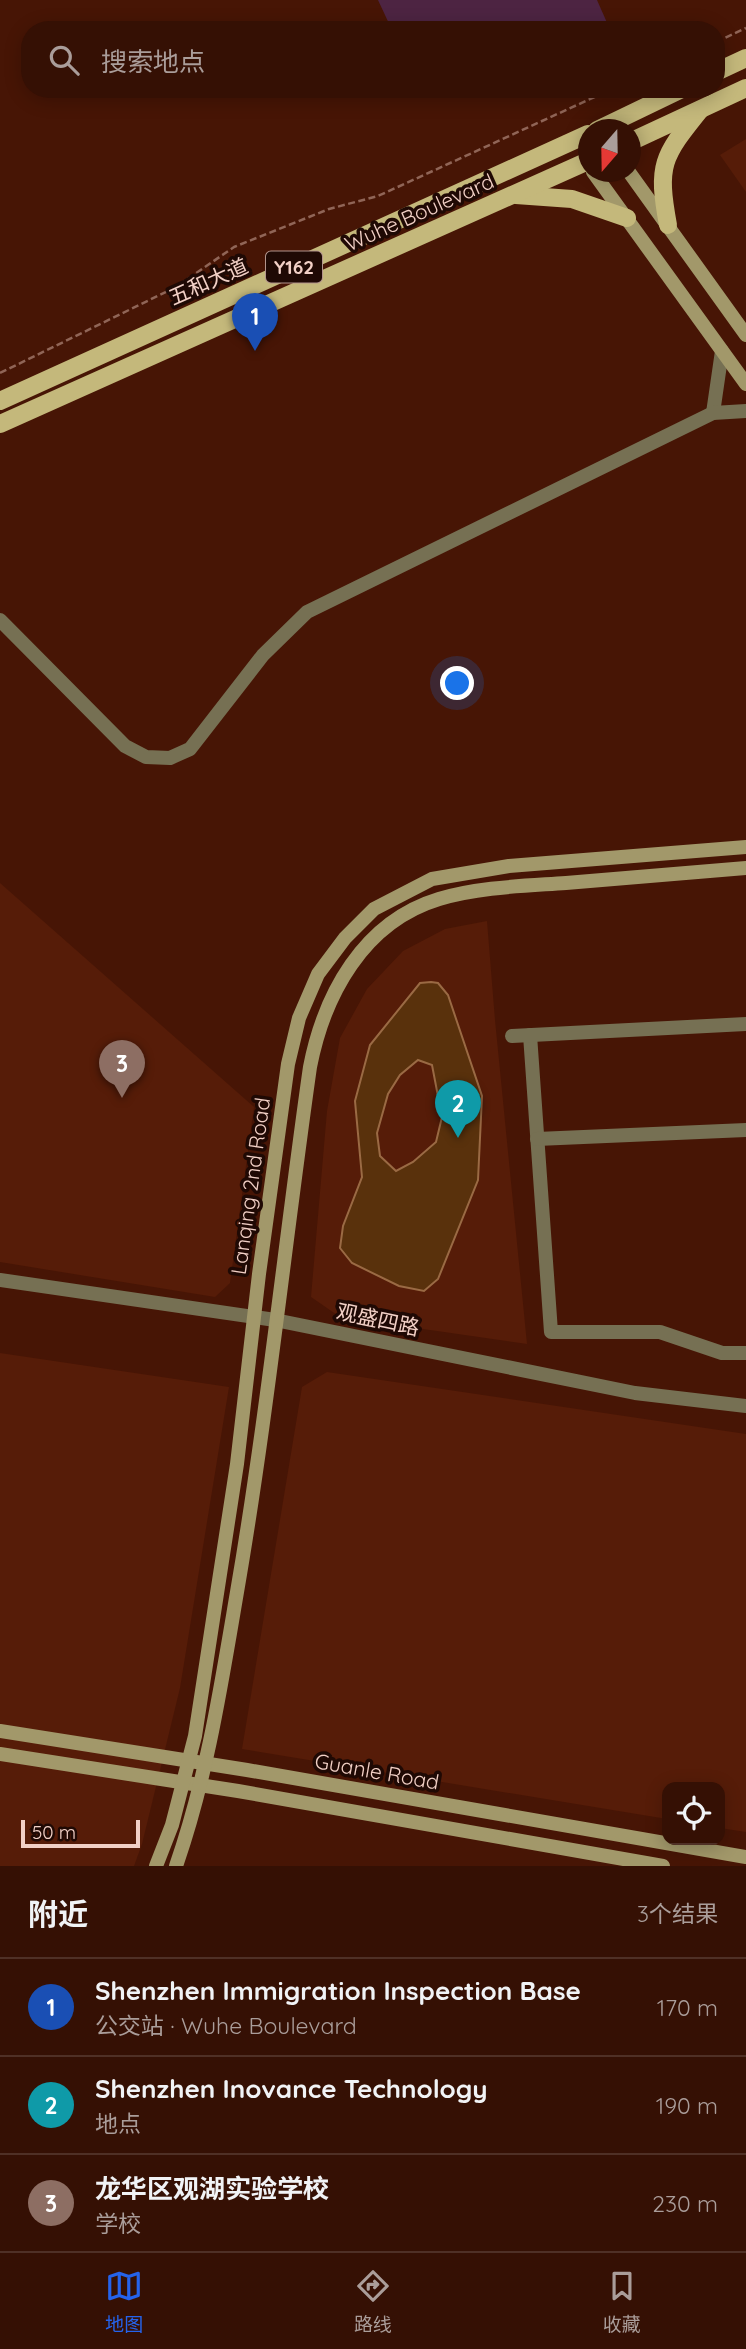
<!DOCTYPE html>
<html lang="zh">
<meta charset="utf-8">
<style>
body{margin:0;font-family:Quicksand,"Noto Sans SC",sans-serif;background:#3d190e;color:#f1f3f6}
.controls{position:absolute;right:21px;bottom:21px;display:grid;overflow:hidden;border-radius:14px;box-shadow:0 4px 18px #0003}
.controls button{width:63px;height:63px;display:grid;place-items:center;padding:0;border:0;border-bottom:2px solid #4f3026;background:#351004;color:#f1f3f6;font:35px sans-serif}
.compass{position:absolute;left:578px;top:119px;width:63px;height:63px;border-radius:50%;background:#351004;box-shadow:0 4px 18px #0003;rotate:200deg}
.scale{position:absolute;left:21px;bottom:18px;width:119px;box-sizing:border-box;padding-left:7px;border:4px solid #f2d0c6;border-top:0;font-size:19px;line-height:24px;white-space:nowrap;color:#f2d0c6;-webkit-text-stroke:5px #1f0904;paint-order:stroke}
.you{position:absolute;left:458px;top:684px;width:24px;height:24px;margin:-18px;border:5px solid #fff;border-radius:50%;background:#1a73e8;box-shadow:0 0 0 10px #1a73e833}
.badge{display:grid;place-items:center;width:46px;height:46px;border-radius:50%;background:#2563eb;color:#fff;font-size:23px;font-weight:700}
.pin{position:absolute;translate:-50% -58px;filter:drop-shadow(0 2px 4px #0008)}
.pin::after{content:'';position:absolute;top:37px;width:24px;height:21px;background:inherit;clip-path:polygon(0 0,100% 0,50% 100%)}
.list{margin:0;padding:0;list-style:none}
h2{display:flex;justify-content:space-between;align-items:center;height:91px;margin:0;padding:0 28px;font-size:30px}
h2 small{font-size:23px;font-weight:400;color:#aa9d9a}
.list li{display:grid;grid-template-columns:46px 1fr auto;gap:21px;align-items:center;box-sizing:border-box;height:98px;padding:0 28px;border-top:2px solid #4f3026}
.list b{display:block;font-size:26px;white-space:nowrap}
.list p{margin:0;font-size:23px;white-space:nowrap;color:#aa9d9a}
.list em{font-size:23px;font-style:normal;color:#aa9d9a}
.icon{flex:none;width:38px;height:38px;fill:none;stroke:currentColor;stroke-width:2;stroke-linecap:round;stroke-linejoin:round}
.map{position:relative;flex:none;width:746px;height:1866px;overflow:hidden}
.search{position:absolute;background:#351004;box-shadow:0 4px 18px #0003;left:21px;right:21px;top:21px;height:77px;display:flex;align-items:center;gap:18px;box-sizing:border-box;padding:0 24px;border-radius:28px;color:#aa9d9a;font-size:26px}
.sheet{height:385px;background:#351004}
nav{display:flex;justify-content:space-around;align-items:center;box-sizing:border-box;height:98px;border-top:2px solid #4f3026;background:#351004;font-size:19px;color:#aa9d9a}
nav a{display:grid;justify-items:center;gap:4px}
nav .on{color:#2563eb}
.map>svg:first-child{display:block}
.built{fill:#561c08}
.green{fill:#4d2442}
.building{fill:#59310c;stroke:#9a6a44;stroke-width:2;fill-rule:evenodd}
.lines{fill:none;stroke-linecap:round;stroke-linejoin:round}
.path{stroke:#906557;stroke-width:2.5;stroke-dasharray:7 3.5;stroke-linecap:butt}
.street{stroke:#767053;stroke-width:14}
.secondary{stroke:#a2986a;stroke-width:14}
.primary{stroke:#c4b87b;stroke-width:18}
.labels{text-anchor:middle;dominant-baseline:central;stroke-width:7;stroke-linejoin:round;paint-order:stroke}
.shield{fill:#1f0904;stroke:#b3948c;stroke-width:2}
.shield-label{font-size:19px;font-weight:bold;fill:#f2d0c6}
.street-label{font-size:21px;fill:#f2d0c6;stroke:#1f0904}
</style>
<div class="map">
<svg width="746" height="1866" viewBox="0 0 746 1866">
<rect width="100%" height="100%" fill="#471505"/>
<!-- built -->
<g class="built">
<polygon points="746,139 746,192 720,155"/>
<polygon points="0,883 254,1107 230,1283 215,1297 0,1262"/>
<polygon points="487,921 495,1020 527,1344 340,1317 311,1297 327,1111 340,1038 367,989 403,951 445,929"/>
<polygon points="0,1353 229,1387 180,1688 142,1844 134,1866 0,1866"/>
<polygon points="327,1372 746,1434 746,1832 720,1828 720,1787 667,1787 667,1819 242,1749 302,1387"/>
</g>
<!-- green -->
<polygon class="green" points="378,0 597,0 608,25 598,30 392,30"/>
<!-- building -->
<path class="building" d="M431,982L438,983L448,995L482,1096L478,1180L438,1279L424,1291L399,1286L352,1263L340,1248L343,1226L362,1177L355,1101L370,1045L420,983ZM418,1060L432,1065L442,1117L436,1142L413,1162L396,1171L380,1156L377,1133L388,1094L400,1075Z"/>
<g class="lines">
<!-- path -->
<g class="path">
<polyline points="716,42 746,28"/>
<polyline points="0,373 176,287 234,247 329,209 378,196 612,89"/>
</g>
<!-- street -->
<g class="street">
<polyline points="713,413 722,351"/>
<polyline points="0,620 125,746 146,757 170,758 190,749 263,655 307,612 713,413 746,411"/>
<polyline points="530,1035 551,1332 660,1332 722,1353 746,1353"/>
<polyline points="512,1036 746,1024"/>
<polyline points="537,1139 746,1130"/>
<polyline points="0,1280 275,1320 635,1393 746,1406"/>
</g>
<!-- secondary -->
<g class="secondary">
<polyline points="593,172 746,384"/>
<polyline points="629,172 746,335"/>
<polyline points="0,1731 247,1770 746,1857"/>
<polyline points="0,1754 238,1791 663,1866"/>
<polyline points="156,1866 172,1825 195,1736 237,1464 259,1274 288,1064 299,1018 318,974 345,938 374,909 432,879 509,866 746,847"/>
<path d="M176,1866C207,1777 221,1686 237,1592C267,1418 285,1242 310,1067C324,995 363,922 439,899C479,887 524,886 566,883C626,878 686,873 746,868"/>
</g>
<!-- primary -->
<g class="primary">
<polyline points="716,72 746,58"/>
<polyline points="597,130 682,89"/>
<polyline points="630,142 746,88"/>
<polyline points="516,195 572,199 627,218"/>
<path d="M668,225C657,165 662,157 700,110"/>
<polyline points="0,401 588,134"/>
<polyline points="0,424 588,161"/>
</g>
</g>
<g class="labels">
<!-- shield labels -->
<rect class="shield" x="266" y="251.5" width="56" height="31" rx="5"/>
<g class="shield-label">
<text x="294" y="267">Y162</text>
</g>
<!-- street labels -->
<g class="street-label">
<text transform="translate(419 212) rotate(-24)">Wuhe Boulevard</text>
<text transform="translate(208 281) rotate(-24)">五和大道</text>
<text transform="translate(250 1186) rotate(-82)">Lanqing 2nd Road</text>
<text transform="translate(378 1319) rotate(12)">观盛四路</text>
<text transform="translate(377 1771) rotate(10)">Guanle Road</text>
</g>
</g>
</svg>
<div class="controls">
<button><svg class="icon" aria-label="locate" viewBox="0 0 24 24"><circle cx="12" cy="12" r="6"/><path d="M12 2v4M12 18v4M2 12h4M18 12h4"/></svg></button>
</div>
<svg class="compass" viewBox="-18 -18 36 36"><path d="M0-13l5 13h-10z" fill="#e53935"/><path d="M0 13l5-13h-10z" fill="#aa9d9a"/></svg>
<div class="scale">50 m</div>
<div class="you"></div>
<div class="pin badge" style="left:255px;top:351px;background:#1a4fb4">1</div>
<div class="pin badge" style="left:458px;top:1138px;background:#0f9aa8">2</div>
<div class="pin badge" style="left:122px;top:1098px;background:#8d6e63">3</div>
<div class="search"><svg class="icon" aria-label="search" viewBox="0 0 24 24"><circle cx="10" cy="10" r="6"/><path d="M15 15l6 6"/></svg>搜索地点</div>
</div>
<section class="sheet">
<h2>附近<small>3个结果</small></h2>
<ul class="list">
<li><span class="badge" style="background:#1a4fb4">1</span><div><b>Shenzhen Immigration Inspection Base</b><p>公交站 · Wuhe Boulevard</p></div><em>170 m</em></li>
<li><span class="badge" style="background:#0f9aa8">2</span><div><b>Shenzhen Inovance Technology</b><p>地点</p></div><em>190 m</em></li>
<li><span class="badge" style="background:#8d6e63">3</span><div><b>龙华区观湖实验学校</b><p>学校</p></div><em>230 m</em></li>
</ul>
</section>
<nav>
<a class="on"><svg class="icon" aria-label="map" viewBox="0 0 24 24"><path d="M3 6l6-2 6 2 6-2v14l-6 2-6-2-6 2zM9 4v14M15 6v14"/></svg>地图</a>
<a><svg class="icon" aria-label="directions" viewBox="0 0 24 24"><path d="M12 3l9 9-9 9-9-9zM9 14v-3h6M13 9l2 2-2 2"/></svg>路线</a>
<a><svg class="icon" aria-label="saved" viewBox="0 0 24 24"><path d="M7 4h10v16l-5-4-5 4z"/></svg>收藏</a>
</nav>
